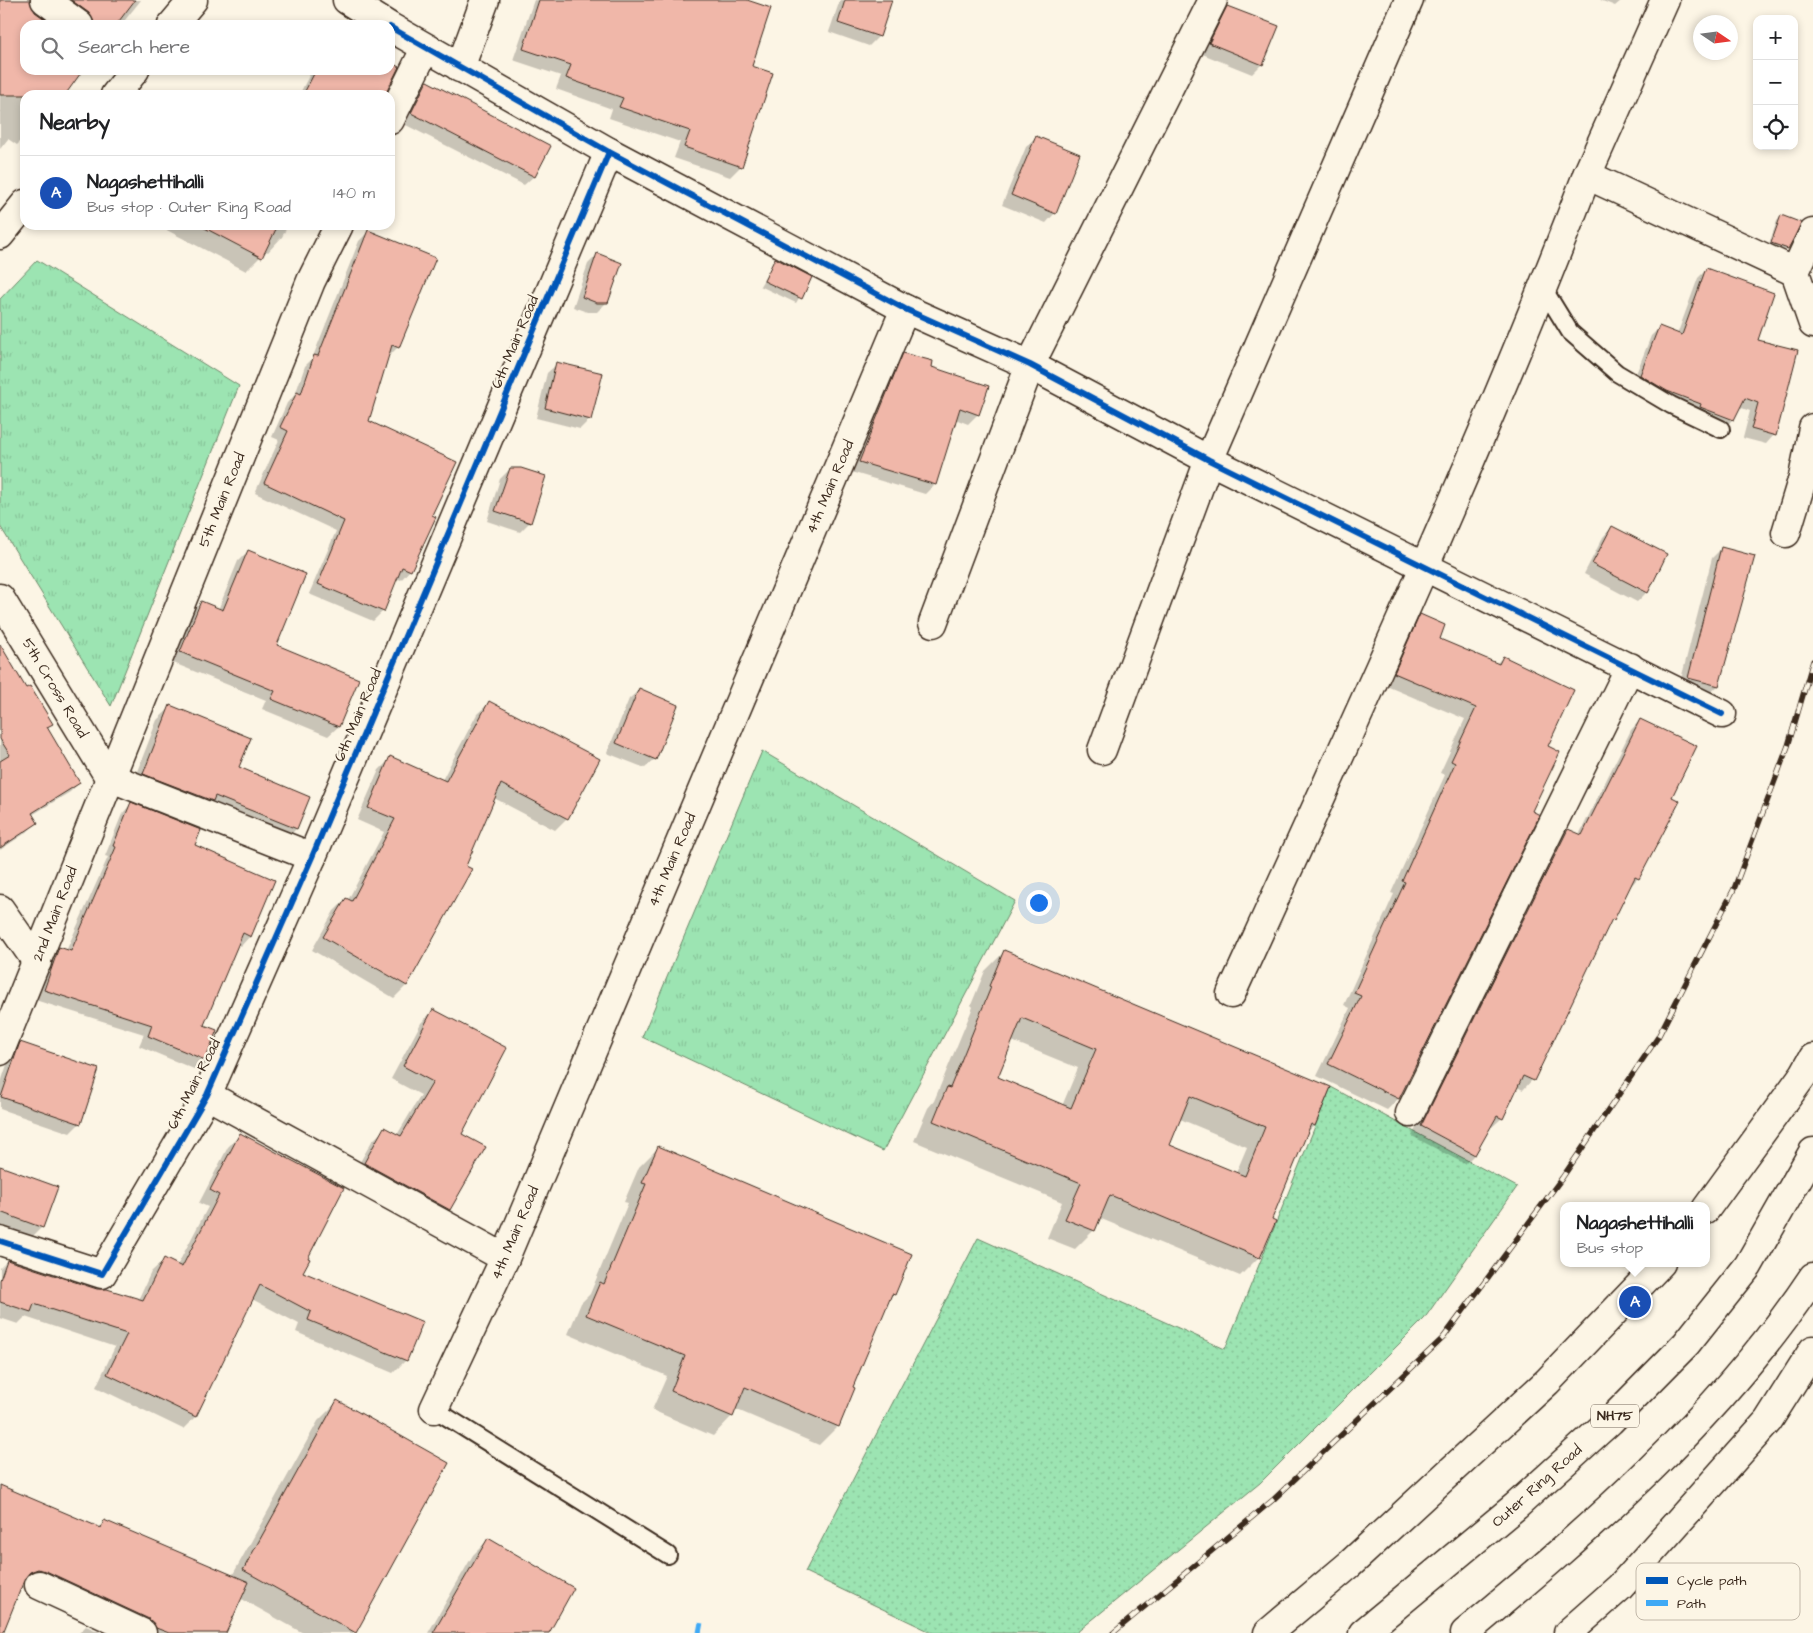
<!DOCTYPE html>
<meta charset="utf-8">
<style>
body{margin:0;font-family:"Architects Daughter",sans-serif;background:#f2f2f2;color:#202124}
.controls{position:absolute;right:15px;top:15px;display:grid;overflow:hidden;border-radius:10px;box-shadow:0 2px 8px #0003}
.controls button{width:45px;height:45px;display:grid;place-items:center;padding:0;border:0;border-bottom:1px solid #e0e0e0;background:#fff;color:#202124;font:25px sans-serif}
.compass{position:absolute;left:1693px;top:15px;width:45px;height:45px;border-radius:50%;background:#fff;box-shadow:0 2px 8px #0003;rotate:103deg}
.you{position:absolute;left:1038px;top:902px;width:18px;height:18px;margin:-12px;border:4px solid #fff;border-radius:50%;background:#1a73e8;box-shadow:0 0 0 8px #1a73e833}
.badge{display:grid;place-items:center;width:32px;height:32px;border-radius:50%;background:#1f6fb2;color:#fff;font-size:16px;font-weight:700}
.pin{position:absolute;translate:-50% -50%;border:2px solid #fff;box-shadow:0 1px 5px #0006}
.popup{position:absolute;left:1560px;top:1202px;width:150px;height:65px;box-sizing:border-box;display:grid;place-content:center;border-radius:10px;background:#fff;filter:drop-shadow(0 1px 4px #0005);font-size:16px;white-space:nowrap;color:#757577}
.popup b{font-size:19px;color:#202124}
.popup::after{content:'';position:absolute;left:50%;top:100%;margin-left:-10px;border:10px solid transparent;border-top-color:#fff}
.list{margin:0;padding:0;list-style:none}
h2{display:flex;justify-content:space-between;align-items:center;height:65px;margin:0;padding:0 20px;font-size:21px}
h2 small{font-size:16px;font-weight:400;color:#757577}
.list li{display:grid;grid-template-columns:32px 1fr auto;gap:15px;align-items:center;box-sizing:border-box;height:75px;padding:0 20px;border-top:1px solid #e0e0e0}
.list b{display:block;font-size:19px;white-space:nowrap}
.list p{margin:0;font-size:16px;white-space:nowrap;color:#757577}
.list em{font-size:16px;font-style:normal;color:#757577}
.icon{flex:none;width:28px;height:28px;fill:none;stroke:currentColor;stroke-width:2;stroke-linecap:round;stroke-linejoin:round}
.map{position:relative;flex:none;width:1813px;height:1633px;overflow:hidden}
.search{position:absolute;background:#fff;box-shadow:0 2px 8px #0003;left:20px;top:20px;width:375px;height:55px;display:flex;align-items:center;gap:12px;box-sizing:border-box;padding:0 18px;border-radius:15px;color:#757577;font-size:19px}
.panel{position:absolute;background:#fff;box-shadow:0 2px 8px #0003;left:20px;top:90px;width:375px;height:140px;border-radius:15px}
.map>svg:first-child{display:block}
.grass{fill:url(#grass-dots);stroke:#6c8768}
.park{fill:url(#park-tufts);stroke:#6c8768}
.shadow{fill:#0003;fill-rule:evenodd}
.building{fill:#f0b7a9;stroke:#3b2a1e;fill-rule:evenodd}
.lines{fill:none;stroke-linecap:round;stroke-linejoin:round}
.lane-casing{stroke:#3b2a1e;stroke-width:20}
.street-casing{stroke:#3b2a1e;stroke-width:31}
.secondary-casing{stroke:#3b2a1e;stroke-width:31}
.highway-casing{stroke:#3b2a1e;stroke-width:31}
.lane{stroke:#fcf5e5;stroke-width:16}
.street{stroke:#fcf5e5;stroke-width:28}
.secondary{stroke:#fcf5e5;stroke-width:28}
.highway{stroke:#fcf5e5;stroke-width:28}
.rail-casing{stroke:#3b2a1e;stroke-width:5.5}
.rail{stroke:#fcf5e5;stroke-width:4;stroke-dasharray:11;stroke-linecap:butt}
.quiet{stroke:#3fa9f5;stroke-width:5;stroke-dasharray:10 5;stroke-linecap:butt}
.cycleway-casing{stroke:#fcf5e5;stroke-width:9}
.cycleway{stroke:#0057b8;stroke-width:6}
.labels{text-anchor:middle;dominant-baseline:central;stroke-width:4.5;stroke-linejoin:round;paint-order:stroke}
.shield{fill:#fcf5e5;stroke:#75675a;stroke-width:1}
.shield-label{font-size:14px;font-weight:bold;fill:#3b2a1e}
.street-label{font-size:15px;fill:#3b2a1e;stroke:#fcf5e5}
.key{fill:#fcf5e5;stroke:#c2b8a9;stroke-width:1}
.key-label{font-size:14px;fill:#3b2a1e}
</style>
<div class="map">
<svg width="1813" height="1633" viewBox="0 0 1813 1633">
<defs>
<pattern id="grass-dots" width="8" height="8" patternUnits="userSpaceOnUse" patternTransform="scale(1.25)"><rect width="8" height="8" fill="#9ce4b2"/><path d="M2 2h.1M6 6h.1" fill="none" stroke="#87c499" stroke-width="1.8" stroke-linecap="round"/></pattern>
<pattern id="park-tufts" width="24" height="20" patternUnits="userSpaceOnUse" patternTransform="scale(1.25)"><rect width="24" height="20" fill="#9ce4b2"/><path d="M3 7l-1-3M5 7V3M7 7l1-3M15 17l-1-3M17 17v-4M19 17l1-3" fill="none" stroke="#87c499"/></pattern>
</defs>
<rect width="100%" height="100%" fill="#fcf5e5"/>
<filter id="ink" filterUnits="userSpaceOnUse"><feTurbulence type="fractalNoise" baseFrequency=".02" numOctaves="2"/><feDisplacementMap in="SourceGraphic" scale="10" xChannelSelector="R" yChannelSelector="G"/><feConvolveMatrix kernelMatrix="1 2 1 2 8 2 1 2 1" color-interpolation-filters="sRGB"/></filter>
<g filter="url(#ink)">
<!-- grass -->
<polygon class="grass" points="1331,1087 1517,1187 1424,1319 1260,1483 1076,1633 933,1633 805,1572 978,1238 1225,1349"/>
<!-- park -->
<g class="park">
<polygon points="37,260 239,386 111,706 0,526 0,299"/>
<polygon points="762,751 1015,901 883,1151 642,1037"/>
</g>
<!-- shadow -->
<g class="shadow">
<polygon points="0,0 10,0 51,25 25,25 25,70 82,70 63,95 25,95 25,137 17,145 8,139 0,149"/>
<polygon points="52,0 141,0 121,25 80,25"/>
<polygon points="534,0 743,0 750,66 741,166 730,177 674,158 680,142 609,118 612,109 556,89 561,76 513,60"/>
<polygon points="840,0 890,0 879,36 869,46 829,32"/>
<polygon points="1600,0 1622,0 1615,6"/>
<polygon points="1228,7 1262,64 1252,74 1200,53 1218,17"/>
<polygon points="390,64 397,67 384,95 299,95 312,70 390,70"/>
<polygon points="427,82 534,176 524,185 402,123 417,92"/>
<polygon points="1036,138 1055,213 1046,223 1002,205 1026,147"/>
<polygon points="1781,217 1787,248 1783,253 1768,247 1777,221"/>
<polygon points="157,225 288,225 282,237 268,252 264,250 260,257 246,271"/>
<polygon points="369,231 398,347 388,357 368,422 430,516 410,570 401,580 396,578 383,611 373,621 309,594 336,531 255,493 279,440 272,437 287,403 295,395 305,366 312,359 359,241"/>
<polygon points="597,255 607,302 597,312 587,312 573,307 588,264"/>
<polygon points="775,260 811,278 796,303 760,286"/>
<polygon points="1706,270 1756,340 1774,435 1766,444 1743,438 1750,411 1739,407 1733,419 1724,428 1632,384 1651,336 1659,328 1677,335 1698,278"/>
<polygon points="904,354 930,368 978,414 968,424 955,419 935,484 925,494 851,472 894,364"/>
<polygon points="557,364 590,419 580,429 536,418 547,373"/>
<polygon points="510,469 530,522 520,532 487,521 500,479"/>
<polygon points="1612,527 1666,554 1647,592 1637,602 1584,574 1603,537"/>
<polygon points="1721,549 1754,557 1718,686 1708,695 1679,687 1712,558"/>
<polygon points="248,551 275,646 357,680 338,727 328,736 262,709 266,700 171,662 192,612 201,602 218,610 238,561"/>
<polygon points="1421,616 1438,639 1496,664 1503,657 1546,747 1530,812 1538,816 1398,1099 1387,1110 1317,1076 1350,1008 1344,1005 1394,894 1391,893 1445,775 1440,773 1465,719 1384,685 1409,627"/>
<polygon points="0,649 26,690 51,724 46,728 79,783 70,792 32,815 36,823 27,832 0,850"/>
<polygon points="639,690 655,759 645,768 607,753 629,699"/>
<polygon points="489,703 567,818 555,830 494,798 464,866 471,870 406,986 394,998 312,950 334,911 346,899 348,900 384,832 357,820 379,770 391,758 442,780 477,714"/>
<polygon points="171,707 237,768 309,798 296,829 283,842 131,787 157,720"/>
<polygon points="1640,720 1671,798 1638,878 1629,888 1613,919 1608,924 1532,1080 1523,1090 1517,1087 1502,1118 1492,1127 1490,1126 1474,1155 1465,1164 1412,1136 1558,840 1568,830 1579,835 1631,730"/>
<polygon points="131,804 193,846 250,936 241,946 237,944 202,1025 216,1031 204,1060 194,1069 139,1046 144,1034 35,1000 50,958 59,948 66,951 108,857 105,856 122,814"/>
<path d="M1004,952L1329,1088L1314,1126L1305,1134L1270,1220L1259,1257L1240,1276L1099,1218L1094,1230L1075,1249L1047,1238L1062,1202L914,1141L928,1108L934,1101L973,1007L971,1005L985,971ZM1012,1041L1078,1068L1062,1106L996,1078ZM1180,1119L1247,1147L1236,1173L1168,1146Z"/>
<polygon points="433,1010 461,1134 449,1209 436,1222 352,1176 372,1141 385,1129 397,1135 421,1095 391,1079 421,1023"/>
<polygon points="21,1043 80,1123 70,1133 0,1109 0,1085 11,1053"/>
<polygon points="240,1135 306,1258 301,1272 421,1323 406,1360 393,1373 296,1332 299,1324 252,1299 195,1417 183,1429 96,1387 115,1347 25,1317 18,1324 0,1318 0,1268 7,1261 97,1290 138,1300 151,1272 164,1260 177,1266 208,1207 199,1203 228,1147"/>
<polygon points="658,1148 894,1294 888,1300 852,1387 838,1426 819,1445 735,1409 732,1416 713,1436 652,1410 667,1376 568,1334 581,1303 590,1294 628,1203 624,1202 639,1167"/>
<polygon points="0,1167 42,1227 32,1237 0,1225"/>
<polygon points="337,1402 353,1633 303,1633 240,1598 224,1633 131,1633 30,1586 23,1585 0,1633 0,1487 98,1528 104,1522 232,1576 318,1421"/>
<polygon points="489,1539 547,1633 428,1633 473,1555"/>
<polygon points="86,1626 102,1633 79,1633"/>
</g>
<!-- building -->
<g class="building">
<polygon points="0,0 30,0 35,12 53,25 25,25 25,70 83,70 65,95 0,95"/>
<polygon points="71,0 135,0 116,25 94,25 89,13"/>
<polygon points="539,0 747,0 771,8 752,66 773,73 742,167 684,147 690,131 619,107 623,98 566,78 571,65 523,49"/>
<polygon points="845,0 892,0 880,37 838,23"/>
<polygon points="1227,6 1279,26 1263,65 1209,43"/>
<polygon points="390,62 399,67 385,95 303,95 316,70 390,70"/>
<polygon points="427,81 551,146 535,177 411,113"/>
<polygon points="1036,136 1080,154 1056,214 1011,195"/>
<polygon points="1781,215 1802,223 1788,249 1771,243"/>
<polygon points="199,225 278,225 262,258"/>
<polygon points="368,230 436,258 399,348 392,345 369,421 457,462 432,515 436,517 411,571 402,567 384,612 318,584 344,521 264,483 288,431 280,427 297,392 301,394 314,355 318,356"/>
<polygon points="597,253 622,263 608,303 597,303 582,297"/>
<polygon points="775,258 812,277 802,299 764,281"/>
<polygon points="1706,268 1774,293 1758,340 1798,350 1776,436 1751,429 1758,403 1745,398 1734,420 1700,407 1701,404 1667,391 1640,375 1659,326 1682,335"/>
<polygon points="903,353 933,361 932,367 989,386 979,415 960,408 936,485 859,462"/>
<polygon points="556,362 603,373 591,420 545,408"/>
<polygon points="510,468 521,468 546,476 531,523 495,511"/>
<polygon points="1612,526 1667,554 1648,593 1592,564"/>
<polygon points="1721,547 1755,556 1719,686 1688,678"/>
<polygon points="248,550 306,574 277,645 359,679 339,727 271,699 275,691 180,652 201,601 223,610"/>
<polygon points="1420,614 1445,625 1440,639 1499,664 1503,656 1574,690 1548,746 1560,752 1532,811 1540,815 1399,1099 1328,1064 1361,996 1354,993 1405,882 1402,881 1455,763 1451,761 1476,708 1394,673"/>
<polygon points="0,644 26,688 30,686 53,724 47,727 80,783 32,813 38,823 0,848 0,761 10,755 0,739"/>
<polygon points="639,688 678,705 656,760 616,743"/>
<polygon points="489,701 600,759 568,819 501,784 466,866 472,869 407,986 323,937 346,898 352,901 395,819 368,808 390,756 446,781"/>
<polygon points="170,705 251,738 239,767 310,797 297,829 215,796 213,801 143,774"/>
<polygon points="1640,719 1697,746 1672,797 1680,801 1639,879 1635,877 1614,920 1612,919 1534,1081 1523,1076 1503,1119 1497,1116 1475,1155 1421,1126 1568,829 1582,835"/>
<polygon points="131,802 201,830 195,845 275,880 251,937 243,933 204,1025 217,1030 205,1060 148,1036 152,1025 44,990 59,947 71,951 116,847 113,846"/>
<path d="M1004,950L1331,1087L1315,1126L1311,1124L1272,1219L1276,1221L1260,1258L1110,1195L1095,1231L1065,1219L1081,1183L933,1121L947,1087L950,1088L991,987L989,986ZM1022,1018L1096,1049L1071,1108L998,1077ZM1190,1096L1265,1127L1245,1176L1170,1145Z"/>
<polygon points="433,1009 507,1048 462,1134 486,1147 450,1210 364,1163 384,1127 401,1136 433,1082 403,1066"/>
<polygon points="20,1042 99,1069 81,1124 1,1097"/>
<polygon points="240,1133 344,1188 308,1258 310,1259 303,1272 423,1322 407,1361 308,1320 311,1312 260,1285 196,1417 107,1374 127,1334 34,1304 31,1312 0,1302 0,1280 7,1260 97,1289 107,1289 143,1300 164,1258 182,1267 219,1195 210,1190"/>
<polygon points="658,1146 912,1254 895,1295 892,1294 853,1387 855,1388 839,1427 745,1387 733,1417 671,1391 685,1356 586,1315 600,1282 604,1284 646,1184 642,1183"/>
<polygon points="0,1166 58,1187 43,1228 0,1212"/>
<polygon points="337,1400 449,1463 356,1633 243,1570"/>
<polygon points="0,1485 101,1528 104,1520 249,1582 226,1633 169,1633 156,1628 149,1619 46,1571 38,1569 30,1572 25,1578 3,1633 0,1633"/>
<polygon points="488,1538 574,1588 549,1633 433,1633"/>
</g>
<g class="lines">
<!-- lane casing -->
<g class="lane-casing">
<g id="lane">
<polyline points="1543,288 1570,332 1617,373 1671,405 1721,429"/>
<polyline points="434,1409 668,1555"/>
</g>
</g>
<!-- street casing -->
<g class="street-casing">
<g id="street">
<polyline points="45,0 79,25"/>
<polyline points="347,0 387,25"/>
<polyline points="1665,0 1587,175 1795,272"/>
<polyline points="172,25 193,0"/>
<polyline points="390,27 609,152 905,309 1030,365 1209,460 1722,714"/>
<polyline points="460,68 485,0"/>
<polyline points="115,95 135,70"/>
<polyline points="390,120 425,49"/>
<polyline points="1813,233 1795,272 1813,324"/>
<polyline points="0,235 25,204"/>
<polyline points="1786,533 1803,477 1813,428"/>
<polyline points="0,598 109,777"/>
<polyline points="933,623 1030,365 1213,0"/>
<polyline points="1102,750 1209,460 1409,0"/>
<polyline points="109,777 312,857"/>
<polyline points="0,909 37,962"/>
<path d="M1231,994C1355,723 1480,453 1587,175"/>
<polyline points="0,1051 311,281 339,225"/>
<polyline points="207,1095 505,1258"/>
<polyline points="1410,1113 1630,667"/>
<polyline points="0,1241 102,1274 207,1095 312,857 609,152"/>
<polyline points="434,1409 505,1258 905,309"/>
<polyline points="39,1585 142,1633"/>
</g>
</g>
<!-- secondary casing -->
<g class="secondary-casing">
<g id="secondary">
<polyline points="1706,1209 1804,1074 1813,1058"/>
<polyline points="1268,1633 1350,1564 1547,1382 1661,1263"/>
<polyline points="1568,1633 1620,1587 1768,1421 1813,1350"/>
</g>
</g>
<!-- highway casing -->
<g class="highway-casing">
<g id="highway">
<polyline points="1363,1633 1516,1506 1610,1421 1686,1344 1748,1266 1813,1152"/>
<path d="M1465,1633C1593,1526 1720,1417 1813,1277"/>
</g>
</g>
<!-- lane -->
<use href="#lane" class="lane"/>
<!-- street -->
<use href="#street" class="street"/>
<!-- secondary -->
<use href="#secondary" class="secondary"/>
<!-- highway -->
<use href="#highway" class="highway"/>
<!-- rail casing -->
<g class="rail-casing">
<polyline id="rail" points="1113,1633 1274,1499 1443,1338 1562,1178 1658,1037 1734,889 1788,746 1813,661"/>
</g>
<!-- rail -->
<use href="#rail" class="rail"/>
<!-- quiet -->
<polyline class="quiet" points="699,1633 701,1622"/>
<!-- cycleway casing -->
<g class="cycleway-casing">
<g id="cycleway">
<polyline points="390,27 609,152 905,309 1030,365 1209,460 1722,714"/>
<polyline points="0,1241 102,1274 207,1095 312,857 609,152"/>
</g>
</g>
<!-- cycleway -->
<use href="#cycleway" class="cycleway"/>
</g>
</g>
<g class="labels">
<!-- shield labels -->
<rect class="shield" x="1591" y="1404.5" width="48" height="23" rx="4"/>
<g class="shield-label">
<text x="1615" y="1416">NH75</text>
</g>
<!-- street labels -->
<g class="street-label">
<text transform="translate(515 342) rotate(-67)">6th Main Road</text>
<text transform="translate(830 487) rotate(-67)">4th Main Road</text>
<text transform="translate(222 500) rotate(-68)">5th Main Road</text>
<text transform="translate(55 688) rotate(59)">5th Cross Road</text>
<text transform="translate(358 715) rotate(-67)">6th Main Road</text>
<text transform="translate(672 860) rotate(-67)">4th Main Road</text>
<text transform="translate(55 914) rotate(-69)">2nd Main Road</text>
<text transform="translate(194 1084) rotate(-63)">6th Main Road</text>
<text transform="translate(515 1233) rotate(-67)">4th Main Road</text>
<text transform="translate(1537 1486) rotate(-42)">Outer Ring Road</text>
</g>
</g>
<!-- legend -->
<rect x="1636" y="1563" width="164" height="57" rx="8" class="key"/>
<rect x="1646" y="1577" width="22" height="7" fill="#0057b8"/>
<rect x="1646" y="1600" width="22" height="6" fill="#3fa9f5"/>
<g class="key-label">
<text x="1677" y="1585">Cycle path</text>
<text x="1677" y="1608">Path</text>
</g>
</svg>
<div class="controls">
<button>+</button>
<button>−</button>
<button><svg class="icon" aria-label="locate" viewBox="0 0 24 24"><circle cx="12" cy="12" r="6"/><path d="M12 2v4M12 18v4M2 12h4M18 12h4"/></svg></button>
</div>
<svg class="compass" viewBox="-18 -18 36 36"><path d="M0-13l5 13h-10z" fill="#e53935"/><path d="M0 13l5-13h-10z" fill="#757577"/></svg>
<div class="you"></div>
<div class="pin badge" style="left:1635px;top:1302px;background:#1a4fb4">A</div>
<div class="popup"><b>Nagashettihalli</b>Bus stop</div>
<div class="search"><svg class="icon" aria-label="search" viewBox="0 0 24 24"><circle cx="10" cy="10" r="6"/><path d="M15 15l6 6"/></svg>Search here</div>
<section class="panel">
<h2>Nearby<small></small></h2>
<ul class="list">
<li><span class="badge" style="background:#1a4fb4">A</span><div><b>Nagashettihalli</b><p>Bus stop · Outer Ring Road</p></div><em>140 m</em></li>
</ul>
</section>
</div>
